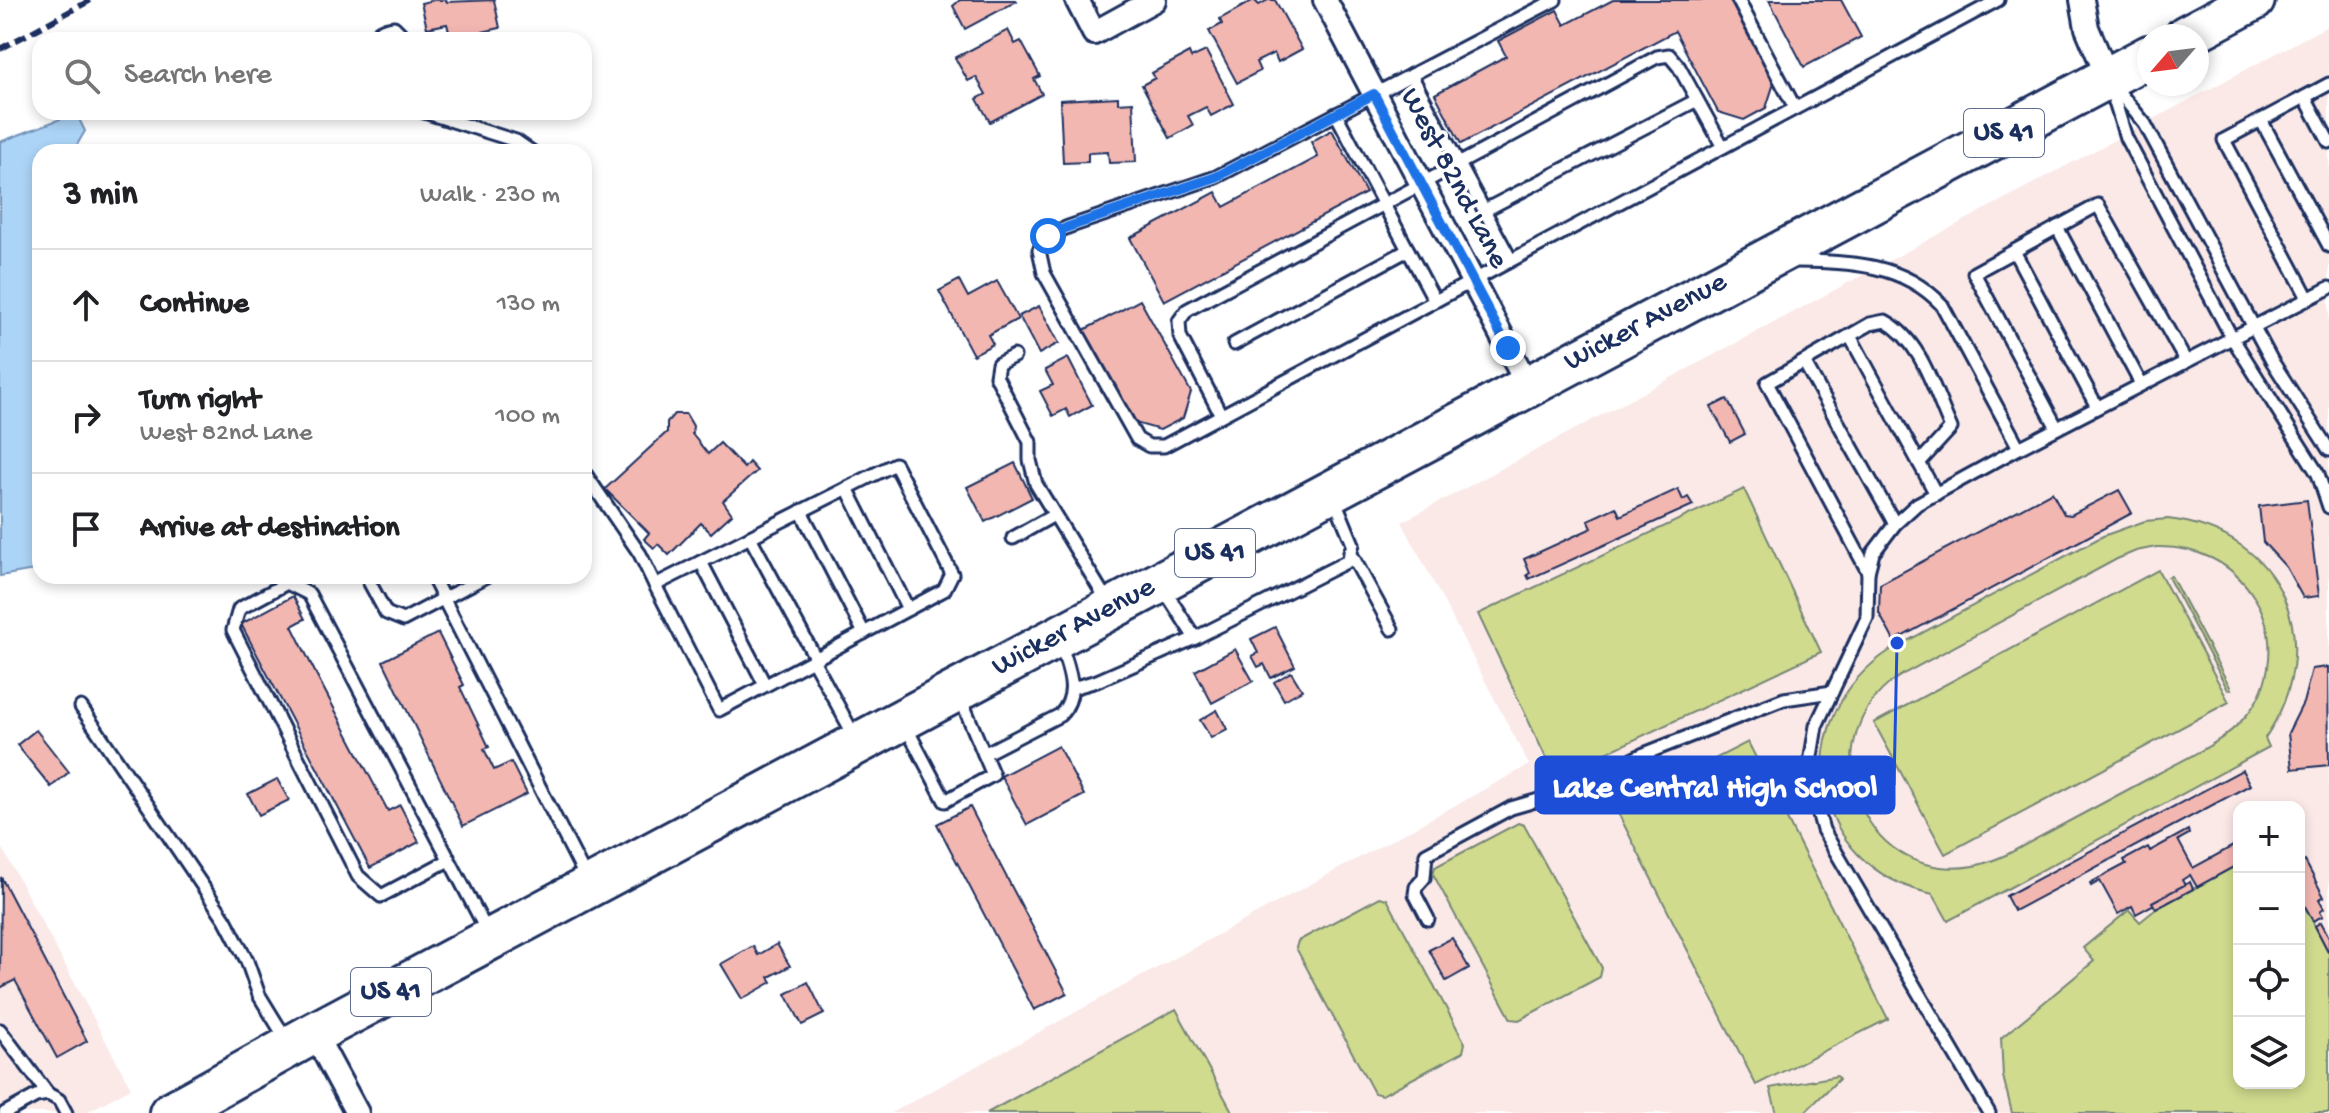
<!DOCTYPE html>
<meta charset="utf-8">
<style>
body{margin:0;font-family:"Gochi Hand",sans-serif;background:#f6f6f6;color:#202124}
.controls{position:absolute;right:24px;bottom:24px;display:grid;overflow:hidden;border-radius:16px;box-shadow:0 4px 12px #0003}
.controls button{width:72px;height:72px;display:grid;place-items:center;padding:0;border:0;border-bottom:2px solid #e0e0e0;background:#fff;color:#202124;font:40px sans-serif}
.compass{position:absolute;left:2137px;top:24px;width:72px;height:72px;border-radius:50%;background:#fff;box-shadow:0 4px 12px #0003;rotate:242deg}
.stop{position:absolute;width:24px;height:24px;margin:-18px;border:6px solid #1a73e8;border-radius:50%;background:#fff}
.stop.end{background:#1a73e8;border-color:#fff;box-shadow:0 2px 8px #0008}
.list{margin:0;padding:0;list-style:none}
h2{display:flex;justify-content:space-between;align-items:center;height:104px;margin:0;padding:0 32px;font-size:34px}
h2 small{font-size:26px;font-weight:400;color:#757577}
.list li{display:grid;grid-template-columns:52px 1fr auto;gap:24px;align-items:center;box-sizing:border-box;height:112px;padding:0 32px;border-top:2px solid #e0e0e0}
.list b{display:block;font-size:30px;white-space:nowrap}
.list p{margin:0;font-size:26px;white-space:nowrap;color:#757577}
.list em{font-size:26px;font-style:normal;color:#757577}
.icon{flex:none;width:44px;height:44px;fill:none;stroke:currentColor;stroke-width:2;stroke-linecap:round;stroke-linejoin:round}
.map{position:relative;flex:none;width:2329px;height:1113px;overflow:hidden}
.search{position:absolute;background:#fff;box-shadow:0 4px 12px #0003;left:32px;top:32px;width:560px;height:88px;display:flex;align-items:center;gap:20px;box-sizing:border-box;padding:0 28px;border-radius:24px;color:#757577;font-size:30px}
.panel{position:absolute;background:#fff;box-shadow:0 4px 12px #0003;left:32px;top:144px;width:560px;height:440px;border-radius:24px}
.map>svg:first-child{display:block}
.built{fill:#fbe9e8;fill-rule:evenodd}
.green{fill:#d0db8e;stroke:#768576;stroke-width:2;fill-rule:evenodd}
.water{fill:#acd4f6;stroke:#7292b9;stroke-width:2}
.building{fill:#f3b7b2;stroke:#1b2f5e;stroke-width:2}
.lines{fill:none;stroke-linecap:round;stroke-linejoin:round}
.lane-casing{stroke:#1b2f5e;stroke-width:17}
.street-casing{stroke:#1b2f5e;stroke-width:28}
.highway-casing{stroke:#1b2f5e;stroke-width:46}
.lane{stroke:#fff;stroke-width:11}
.street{stroke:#fff;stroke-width:22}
.highway{stroke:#fff;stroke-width:40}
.rail{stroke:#1b2f5e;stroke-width:6;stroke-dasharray:12 6;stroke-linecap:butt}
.route{stroke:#1a73e8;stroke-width:10}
.labels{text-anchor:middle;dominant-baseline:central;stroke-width:7;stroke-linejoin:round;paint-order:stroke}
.shield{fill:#fff;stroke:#5f6d8e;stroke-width:2}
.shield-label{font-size:28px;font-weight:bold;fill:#1b2f5e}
.street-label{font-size:30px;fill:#1b2f5e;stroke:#fff}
.leader{fill:none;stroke:#1d4ed8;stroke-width:3}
.callout-dot{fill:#1d4ed8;stroke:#fff;stroke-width:3}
.callout{fill:#1d4ed8;stroke:#1d4ed8;stroke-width:3}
.callout-label{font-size:32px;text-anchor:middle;font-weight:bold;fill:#fff}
</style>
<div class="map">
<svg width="2329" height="1113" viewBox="0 0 2329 1113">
<rect width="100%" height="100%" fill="#fff"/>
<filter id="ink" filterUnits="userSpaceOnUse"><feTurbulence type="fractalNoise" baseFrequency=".0125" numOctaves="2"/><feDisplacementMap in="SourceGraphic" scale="16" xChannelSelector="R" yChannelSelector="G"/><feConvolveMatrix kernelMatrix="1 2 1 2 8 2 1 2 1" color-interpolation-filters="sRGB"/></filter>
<g filter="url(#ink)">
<!-- built -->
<g class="built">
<path d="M2329,25V1113H891L1529,765L1402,522ZM2239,807H2299V1083H2239Z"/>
<polygon points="0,844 131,1088 85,1113 0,1113"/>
</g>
<!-- green -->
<g class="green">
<polygon points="1744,489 1821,652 1555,777 1478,614"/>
<path d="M2168,519C2284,532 2329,644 2265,738L2269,747L1948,921L1933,894C1807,868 1784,718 1892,649L2103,536L2145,521ZM2156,547C2197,546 2232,562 2254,597C2278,633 2273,685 2245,717C2223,743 2188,757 2159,773C2109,800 2058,827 2008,854C1997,859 1985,864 1973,866C1858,886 1805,731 1905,673L2117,559L2136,551Z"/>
<polygon points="2158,570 2229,702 1945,854 1874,723"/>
<polygon points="2171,576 2231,689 2228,690 2168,577"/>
<polygon points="1748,742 1888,1019 1756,1085 1616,809"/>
<polygon points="1518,823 1524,825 1602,968 1600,977 1519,1020 1511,1019 1433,874 1435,867"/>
<polygon points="2239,864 2239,1083 2299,1083 2299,895 2329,953 2329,1113 2012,1113 2003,1076 2001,1038 2094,961 2083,948 2129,910 2140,922 2156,909"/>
<polygon points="1380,897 1387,899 1465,1043 1463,1052 1382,1095 1374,1093 1296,948 1298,941"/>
<polygon points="1176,1009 1233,1113 987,1113"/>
<polygon points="1837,1076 1839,1079 1804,1113 1777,1113 1776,1110 1770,1088"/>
</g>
<!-- water -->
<polygon class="water" points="76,113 85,131 73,152 40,152 40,569 0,576 0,142"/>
<!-- building -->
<g class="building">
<polygon points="434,0 446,0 447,2 494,0 500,28 451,39 447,24 427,28 421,3"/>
<polygon points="960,0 1016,0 1017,1 965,29 953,6"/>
<polygon points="1254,0 1259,5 1268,0 1275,0 1302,49 1278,62 1274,53 1256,62 1260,71 1237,83 1209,31 1222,24 1220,19"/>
<polygon points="1613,0 1730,0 1774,83 1766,108 1744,120 1718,112 1675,31 1461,144 1435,94 1506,56 1498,41 1557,10 1565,25"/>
<polygon points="1769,0 1841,0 1861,37 1804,67"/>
<polygon points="1008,30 1015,44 1021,41 1040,76 1034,79 1042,94 990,122 977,99 986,94 976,77 968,81 955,58"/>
<polygon points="1206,51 1234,104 1211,116 1206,107 1188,116 1193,125 1170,138 1142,85 1155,78 1152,73 1189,53 1191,58"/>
<polygon points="1118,97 1118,103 1133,102 1136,162 1109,163 1108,152 1088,153 1088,162 1063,163 1060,100"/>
<polygon points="1332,130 1366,193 1164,301 1130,238 1216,192 1224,207 1318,157 1311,142"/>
<polygon points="959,280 968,297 997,281 1018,319 988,335 993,344 973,355 939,291"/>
<polygon points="1140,300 1191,392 1183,418 1160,430 1135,423 1084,330"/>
<polygon points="1039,306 1059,343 1039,354 1019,316"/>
<polygon points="1068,358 1092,405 1070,417 1066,409 1053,416 1040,391 1053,385 1045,370"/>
<polygon points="1727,399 1745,434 1730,442 1711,407"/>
<polygon points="674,414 686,414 693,426 692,434 708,454 720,443 744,468 749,462 757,471 723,501 732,514 711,533 701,523 669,555 658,544 654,548 644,539 649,533 605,489 667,432 667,422"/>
<polygon points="1015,463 1032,498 985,522 967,487"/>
<polygon points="1678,489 1683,500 1688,497 1693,505 1529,579 1527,575 1530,573 1524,559 1592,528 1588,520 1616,507 1620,516"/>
<polygon points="2119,490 2132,513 1894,641 1879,613 1880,584 2052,492 2064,514 2071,515"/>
<polygon points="2307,500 2319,596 2303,598 2286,567 2263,542 2259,506"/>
<polygon points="293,596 305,619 292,626 316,674 388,811 400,805 419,842 370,868 241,624"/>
<polygon points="1275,627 1295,666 1271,678 1264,664 1258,667 1252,656 1258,653 1251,639"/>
<polygon points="438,633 464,685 460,687 489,747 484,749 494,770 511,762 527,794 463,826 383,661"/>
<polygon points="1235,649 1253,681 1212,703 1195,671"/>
<polygon points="2328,667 2329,765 2292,769 2288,733 2303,703 2312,669"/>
<polygon points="1291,672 1302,690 1284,700 1274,682"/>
<polygon points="1217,710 1227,729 1211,738 1200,720"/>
<polygon points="36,730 69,772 51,787 17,745"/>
<polygon points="1058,746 1084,795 1027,825 1001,776"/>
<polygon points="2242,770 2250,785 2014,911 2006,896"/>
<polygon points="277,779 289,800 259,815 248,794"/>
<polygon points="970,807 1067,993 1034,1010 937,824"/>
<polygon points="2188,830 2189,834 2178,840 2193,868 2235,845 2237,850 2239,849 2239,864 2197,887 2190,875 2182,880 2186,887 2136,914 2132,906 2118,914 2100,881 2091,886 2090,883 2126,864 2124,860 2148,847 2150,851"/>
<polygon points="2305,861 2324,897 2319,899 2324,908 2320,911 2323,916 2313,921 2299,895 2299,864"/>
<polygon points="1,877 87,1041 57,1058 15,980 0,988"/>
<polygon points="2190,882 2193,889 2156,909 2152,902"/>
<polygon points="2321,922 2329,937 2329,953 2315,926"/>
<polygon points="1452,938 1469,968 1446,981 1429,950"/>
<polygon points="777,944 790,966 769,977 772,982 742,999 721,964 753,946 758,955"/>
<polygon points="808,982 824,1014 802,1025 786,994"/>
</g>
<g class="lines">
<!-- lane casing -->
<g class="lane-casing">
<g id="lane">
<polyline points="1555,0 1216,177 1068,227 1048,236 1039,250 1044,273 1137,439 1149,446 1164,446 1998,0"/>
<polyline points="1738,0 1795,108"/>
<path d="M372,40C377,31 384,28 394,27L401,34L402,40"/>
<polyline points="1411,75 1511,260"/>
<polyline points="2113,85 2145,124 2272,361 2329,450"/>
<polyline points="2110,86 2126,138 2231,336 2318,474 2329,507"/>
<polyline points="2305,97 2329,142"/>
<polyline points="424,112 516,141 532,152"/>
<polyline points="1336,114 1435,301"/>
<polyline points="2261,120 2329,246"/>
<polyline points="1485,210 1697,100"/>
<polyline points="2057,227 2141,384"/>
<polyline points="2014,251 2097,407"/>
<path d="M1794,261C1848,262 1902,262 1942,305L2019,448"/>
<polyline points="2308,298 2224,140 2329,84"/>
<polyline points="1850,336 1936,494"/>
<polyline points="1234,344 1408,250"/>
<polyline points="1014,356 998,364 996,376 1030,442 1030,460 1036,484 1109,604"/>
<polyline points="1804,362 1895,524"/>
<polyline points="1221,415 1180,336 1179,321 1187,310 1657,57 1669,55 1679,67 1723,147"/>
<polyline points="2057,428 1974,273 2098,205 2185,360"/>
<polyline points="584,472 640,554 655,585"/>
<polyline points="847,488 908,609"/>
<polyline points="801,511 864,633"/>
<polyline points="750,537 816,659"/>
<polyline points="1013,538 1054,515"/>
<polyline points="1350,552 1392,629"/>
<polyline points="701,562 765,685"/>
<path d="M1868,572L1767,383L1870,324L1885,321C1922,341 1934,391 1951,428L1919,463"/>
<polyline points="366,576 386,613 403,620 487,576"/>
<polyline points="432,576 588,882"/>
<polyline points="1163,588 1195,638"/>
<polyline points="813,660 944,590 952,574 895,464 655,585 719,710 813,660 856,739"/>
<polyline points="1072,688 1097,681 1195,638 1348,561 1353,544 1334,498"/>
<path d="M960,697L984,754L1060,715C1081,693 1068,670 1061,645"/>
<polyline points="81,707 225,919 247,961 259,995 286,1039"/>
<polyline points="906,727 945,801 993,775 984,754"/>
<polyline points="449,860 381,896 358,876 233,630 239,609 287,583 309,594 489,935"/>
<polyline points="1428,919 1415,894 1416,887 1424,878 1426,854 1511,808 1556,795 1644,754 1784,699 1832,692"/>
<polyline points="0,1030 48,1094"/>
<polyline points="5,1113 36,1096 48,1094 59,1100 66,1113"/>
<polyline points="1989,1113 1823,830 1808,775 1816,726 1867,618 1868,572 1873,553 1895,524 1917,504 2019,448 2329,288"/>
</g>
</g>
<!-- street casing -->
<g class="street-casing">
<g id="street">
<polyline points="1077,0 1094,33 1154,0"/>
<polyline points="1325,0 1528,386"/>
<polyline points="2082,0 2087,28 2108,78"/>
<polyline points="314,1033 357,1113"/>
</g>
</g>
<!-- highway casing -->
<g class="highway-casing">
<g id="highway">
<polyline points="2186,36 2254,0"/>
<polyline points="170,1113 314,1033 2149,56"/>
</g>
</g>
<!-- lane -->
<use href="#lane" class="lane"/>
<!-- street -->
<use href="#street" class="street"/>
<!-- highway -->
<use href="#highway" class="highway"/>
<!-- rail -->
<polyline class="rail" points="0,49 91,0"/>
</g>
</g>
<g class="lines" filter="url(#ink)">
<!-- route -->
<polyline class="route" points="1048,236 1068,227 1216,177 1374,94 1508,348"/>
</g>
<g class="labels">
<!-- shield labels -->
<g class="shield">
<rect x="1964" y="109" width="80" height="48" rx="6"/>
<rect x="1175" y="529" width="80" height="48" rx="6"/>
<rect x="351" y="968" width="80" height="48" rx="6"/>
</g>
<g class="shield-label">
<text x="2004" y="133">US 41</text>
<text x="1215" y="553">US 41</text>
<text x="391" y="992">US 41</text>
</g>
<!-- street labels -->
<g class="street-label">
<text transform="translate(1453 179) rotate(62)">West 82nd Lane</text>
<text transform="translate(1646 323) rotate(-28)">Wicker Avenue</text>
<text transform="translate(1074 628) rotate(-28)">Wicker Avenue</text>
</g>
</g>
<!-- callouts -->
<path class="leader" d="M1897 643L1894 785"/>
<circle class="callout-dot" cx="1897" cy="643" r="8"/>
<rect class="callout" x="1536" y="757" width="358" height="56" rx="8"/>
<g class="callout-label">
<text x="1715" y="796">Lake Central High School</text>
</g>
</svg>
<div class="controls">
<button>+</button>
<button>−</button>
<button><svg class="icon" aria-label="locate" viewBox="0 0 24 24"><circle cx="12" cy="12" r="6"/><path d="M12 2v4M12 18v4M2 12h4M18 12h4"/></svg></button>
<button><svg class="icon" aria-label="layers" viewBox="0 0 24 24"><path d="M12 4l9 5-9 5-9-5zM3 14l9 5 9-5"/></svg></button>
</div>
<svg class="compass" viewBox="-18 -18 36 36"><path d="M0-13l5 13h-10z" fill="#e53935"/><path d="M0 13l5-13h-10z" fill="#757577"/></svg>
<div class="stop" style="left:1048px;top:236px"></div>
<div class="stop end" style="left:1508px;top:348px"></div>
<div class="search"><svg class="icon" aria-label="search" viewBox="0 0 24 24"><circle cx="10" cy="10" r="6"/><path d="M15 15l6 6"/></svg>Search here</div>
<section class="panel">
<h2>3 min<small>Walk · 230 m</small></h2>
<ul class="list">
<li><svg class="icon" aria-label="ahead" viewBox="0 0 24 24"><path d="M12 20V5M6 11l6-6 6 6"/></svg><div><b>Continue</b></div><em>130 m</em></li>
<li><svg class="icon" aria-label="right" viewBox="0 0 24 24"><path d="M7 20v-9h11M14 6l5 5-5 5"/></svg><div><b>Turn right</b><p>West 82nd Lane</p></div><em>100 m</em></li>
<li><svg class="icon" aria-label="arrive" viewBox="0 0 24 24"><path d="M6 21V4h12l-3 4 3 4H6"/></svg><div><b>Arrive at destination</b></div></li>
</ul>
</section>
</div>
